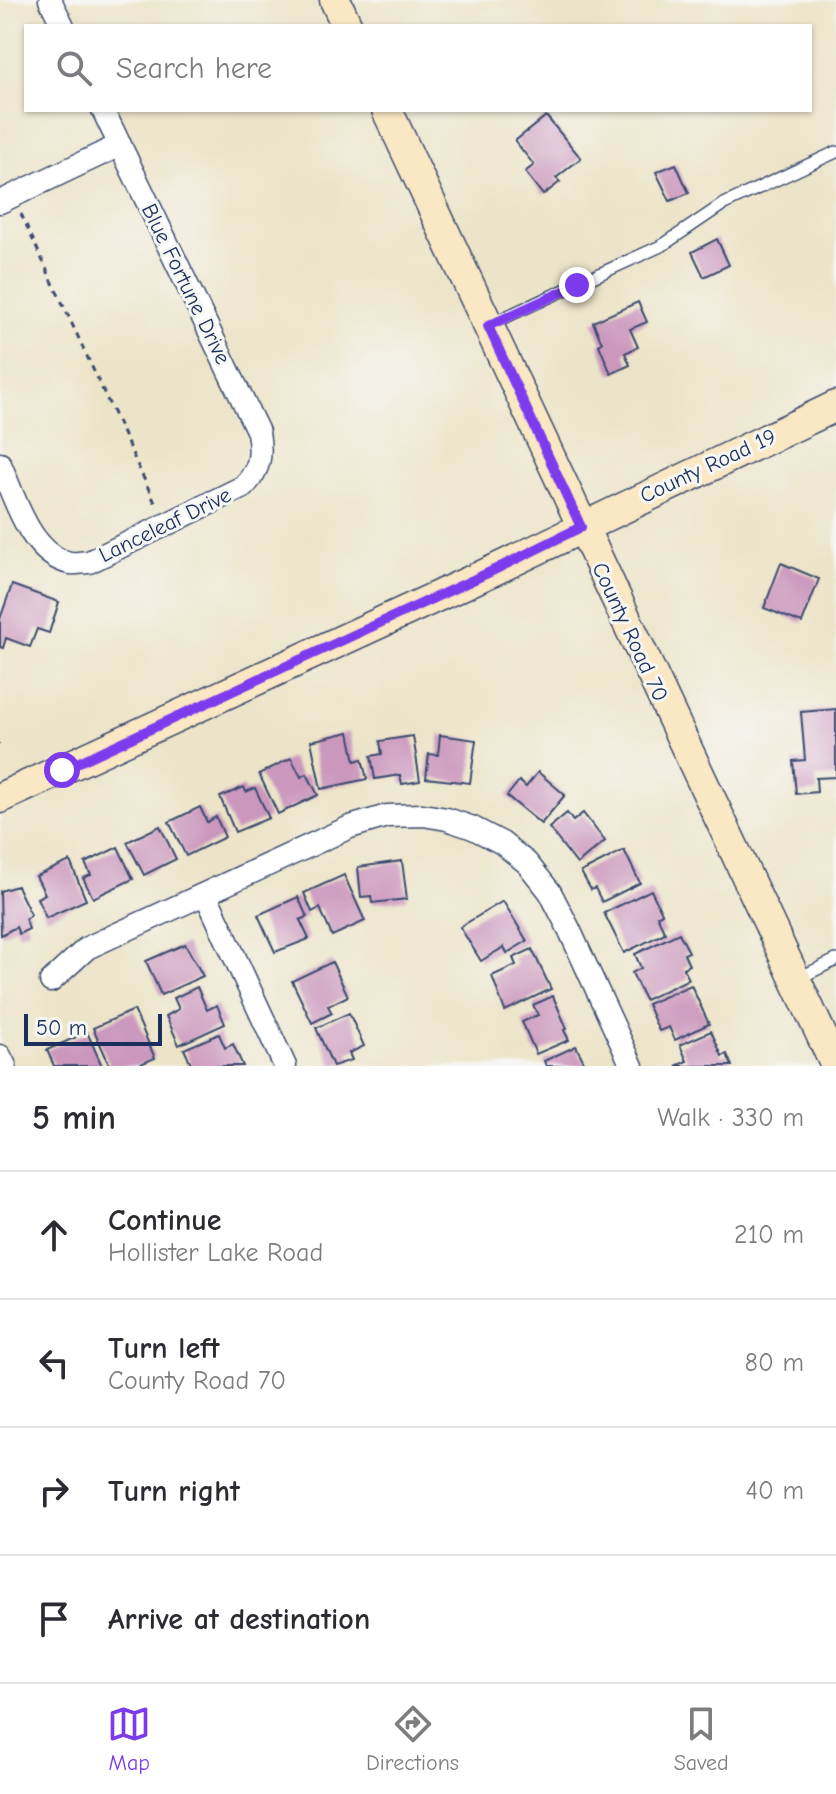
<!DOCTYPE html>
<meta charset="utf-8">
<style>
body{margin:0;font-family:"Comic Neue",sans-serif;background:#f7f7f7;color:#2b2b33}
.scale{position:absolute;left:24px;bottom:20px;width:138px;box-sizing:border-box;padding-left:8px;border:4px solid #1b2f5e;border-top:0;font-size:22px;line-height:28px;white-space:nowrap;color:#1b2f5e;-webkit-text-stroke:6px #f6f6f2;paint-order:stroke}
.stop{position:absolute;width:24px;height:24px;margin:-18px;border:6px solid #7c3aed;border-radius:50%;background:#fff}
.stop.end{background:#7c3aed;border-color:#fff;box-shadow:0 2px 8px #0008}
.list{margin:0;padding:0;list-style:none}
h2{display:flex;justify-content:space-between;align-items:center;height:104px;margin:0;padding:0 32px;font-size:34px}
h2 small{font-size:26px;font-weight:400;color:#7c7c81}
.list li{display:grid;grid-template-columns:52px 1fr auto;gap:24px;align-items:center;box-sizing:border-box;height:128px;padding:0 32px;border-top:2px solid #e1e1e2}
.list b{display:block;font-size:30px;white-space:nowrap}
.list p{margin:0;font-size:26px;white-space:nowrap;color:#7c7c81}
.list em{font-size:26px;font-style:normal;color:#7c7c81}
.icon{flex:none;width:44px;height:44px;fill:none;stroke:currentColor;stroke-width:2;stroke-linecap:round;stroke-linejoin:round}
.map{position:relative;flex:none;width:836px;height:1066px;overflow:hidden}
.search{position:absolute;background:#fff;box-shadow:0 2px 6px #0004;left:24px;right:24px;top:24px;height:88px;display:flex;align-items:center;gap:20px;box-sizing:border-box;padding:0 28px;border-radius:0px;color:#7c7c81;font-size:30px}
.sheet{height:616px;background:#fff}
nav{display:flex;justify-content:space-around;align-items:center;box-sizing:border-box;height:112px;border-top:2px solid #e1e1e2;background:#fff;font-size:22px;color:#7c7c81}
nav a{display:grid;justify-items:center;gap:4px}
nav .on{color:#7c3aed}
.map>svg:first-child{display:block}
.building{fill:#cb97bd}
.lines{fill:none;stroke-linecap:round;stroke-linejoin:round}
.lane-casing{stroke:#3a4a6e;stroke-width:14}
.street-casing{stroke:#3a4a6e;stroke-width:25}
.secondary-casing{stroke:#3a4a6e;stroke-width:33}
.path{stroke:#3a4a6e;stroke-width:3;stroke-dasharray:6 6;stroke-linecap:butt}
.lane{stroke:#fff;stroke-width:11}
.street{stroke:#fff;stroke-width:22}
.secondary{stroke:#fae7c3;stroke-width:30}
.route{stroke:#7c3aed;stroke-width:10}
.labels{text-anchor:middle;dominant-baseline:central;stroke-width:6;stroke-linejoin:round;paint-order:stroke}
.street-label{font-size:22px;fill:#1b2f5e;stroke:#f6f6f2}
</style>
<div class="map">
<svg width="836" height="1066" viewBox="0 0 836 1066">
<rect width="100%" height="100%" fill="#f6f6f2"/>
<filter id="ink" filterUnits="userSpaceOnUse"><feTurbulence type="fractalNoise" baseFrequency=".0125" numOctaves="2"/><feDisplacementMap in="SourceGraphic" scale="16" xChannelSelector="R" yChannelSelector="G"/><feConvolveMatrix kernelMatrix="1 2 1 2 8 2 1 2 1" color-interpolation-filters="sRGB"/></filter>
<filter id="wash" filterUnits="userSpaceOnUse"><feTurbulence type="fractalNoise" baseFrequency=".006" numOctaves="4" result="noise"/><feDisplacementMap in="SourceGraphic" scale="32" xChannelSelector="R" yChannelSelector="G"/><feGaussianBlur stdDeviation="1.8" result="paint"/><feColorMatrix in="noise" values="0 0 0 0 0 0 0 0 0 0 0 0 0 0 0 0 0 1.4 0 .05"/><feComposite in="paint" operator="in"/></filter>
<g filter="url(#wash)">
<rect width="100%" height="100%" fill="#ece4c8"/>
<g id="blocks">
<!-- building -->
<g class="building">
<polygon points="546,116 581,158 556,178 560,182 543,195 525,172 534,165 515,141"/>
<polygon points="676,164 689,193 670,201 656,172"/>
<polygon points="717,239 729,265 704,277 692,252"/>
<polygon points="638,302 647,322 630,329 638,347 625,353 630,365 611,374 599,345 602,343 593,322"/>
<polygon points="781,563 819,579 802,623 764,608"/>
<polygon points="12,585 59,602 49,633 37,629 30,647 6,638 3,648 0,647 0,619"/>
<polygon points="836,709 836,777 816,778 817,792 796,794 793,761 805,760 801,712"/>
<polygon points="349,732 355,761 362,759 367,779 321,789 311,741"/>
<polygon points="440,735 476,740 470,783 426,778 429,754 438,755"/>
<polygon points="413,736 420,781 402,784 400,775 375,779 371,756 382,754 380,741"/>
<polygon points="291,758 301,777 307,774 318,795 278,814 259,774"/>
<polygon points="538,772 565,795 541,824 507,796 519,781 526,787"/>
<polygon points="244,787 246,792 255,788 269,818 235,832 220,797"/>
<polygon points="200,807 207,822 216,817 225,837 186,856 169,822"/>
<polygon points="567,813 573,821 583,813 605,841 577,864 549,828"/>
<polygon points="160,826 176,859 144,875 127,842"/>
<polygon points="118,847 133,879 93,898 83,878 91,875 85,863"/>
<polygon points="624,850 640,883 602,902 595,888 591,890 581,872"/>
<polygon points="70,861 86,900 46,918 37,898 45,894 36,876"/>
<polygon points="402,861 407,899 372,903 371,896 361,897 358,867"/>
<polygon points="344,875 365,921 332,936 320,908 312,912 304,893"/>
<polygon points="17,886 31,915 25,919 29,929 19,934 16,927 1,935 0,891"/>
<polygon points="651,890 662,913 657,916 665,933 624,953 604,913"/>
<polygon points="298,897 307,917 300,920 309,939 275,952 258,915"/>
<polygon points="503,901 527,941 507,953 504,947 481,961 460,927"/>
<polygon points="679,933 689,952 684,954 689,965 683,968 689,979 645,1000 632,973 641,968 635,954"/>
<polygon points="185,944 203,976 161,995 146,961"/>
<polygon points="532,949 551,989 505,1011 492,976 516,965 513,958"/>
<polygon points="332,962 348,996 328,1006 332,1013 312,1023 292,981"/>
<polygon points="691,985 709,1024 675,1040 669,1027 659,1031 647,1004"/>
<polygon points="197,987 207,1010 217,1005 225,1024 179,1045 166,1016 179,1009 174,998"/>
<polygon points="553,996 567,1029 564,1030 569,1040 536,1054 522,1022 538,1015 533,1005"/>
<polygon points="134,1010 155,1058 136,1066 110,1066 93,1028"/>
<polygon points="349,1013 364,1046 349,1053 352,1060 333,1066 316,1028"/>
<polygon points="711,1031 722,1056 727,1054 732,1066 676,1066 687,1061 680,1045"/>
<polygon points="87,1032 102,1066 54,1066 47,1050"/>
<polygon points="219,1034 225,1048 233,1044 243,1066 192,1066 184,1049"/>
<polygon points="576,1046 586,1066 546,1066 544,1061"/>
</g>
</g>
</g>
<g filter="url(#ink)">
<use href="#blocks" fill-opacity="0" stroke="#3a4a6e" stroke-width="2"/>
<g class="lines">
<!-- lane casing -->
<g class="lane-casing">
<g id="lane">
<polyline points="488,325 663,245 722,205 836,152"/>
<polyline points="797,979 836,960"/>
</g>
</g>
<!-- street casing -->
<g class="street-casing">
<g id="street">
<polyline points="50,0 63,26"/>
<polyline points="0,202 120,145"/>
<path d="M0,464C14,496 30,555 70,563C75,564 83,562 89,562L243,487C260,470 262,456 258,432L103,110"/>
<polyline points="206,895 285,1066"/>
<polyline points="51,981 87,948 350,827 387,816 423,815 447,819 473,828 502,843 527,863 550,892 569,929 632,1066"/>
<polyline points="0,1056 5,1066"/>
</g>
</g>
<!-- secondary casing -->
<g class="secondary-casing">
<g id="secondary">
<polyline points="335,0 347,26"/>
<polyline points="387,110 836,1066"/>
<polyline points="0,798 490,572 836,406"/>
</g>
</g>
<!-- path -->
<g class="path">
<polyline points="21,214 157,507"/>
<polyline points="0,744 0,745"/>
</g>
<!-- lane -->
<use href="#lane" class="lane"/>
<!-- street -->
<use href="#street" class="street"/>
<!-- secondary -->
<use href="#secondary" class="secondary"/>
</g>
</g>
<g class="lines" filter="url(#ink)">
<!-- route -->
<polyline class="route" points="62,770 490,572 581,527 488,326 577,285"/>
</g>
<g class="labels">
<!-- street labels -->
<g class="street-label">
<text transform="translate(186 284) rotate(64)">Blue Fortune Drive</text>
<text transform="translate(708 466) rotate(-25)">County Road 19</text>
<text transform="translate(165 525) rotate(-26)">Lanceleaf Drive</text>
<text transform="translate(630 632) rotate(65)">County Road 70</text>
</g>
</g>
</svg>
<div class="scale">50 m</div>
<div class="stop" style="left:62px;top:770px"></div>
<div class="stop end" style="left:577px;top:285px"></div>
<div class="search"><svg class="icon" aria-label="search" viewBox="0 0 24 24"><circle cx="10" cy="10" r="6"/><path d="M15 15l6 6"/></svg>Search here</div>
</div>
<section class="sheet">
<h2>5 min<small>Walk · 330 m</small></h2>
<ul class="list">
<li><svg class="icon" aria-label="ahead" viewBox="0 0 24 24"><path d="M12 20V5M6 11l6-6 6 6"/></svg><div><b>Continue</b><p>Hollister Lake Road</p></div><em>210 m</em></li>
<li><svg class="icon" aria-label="left" viewBox="0 0 24 24"><path d="M17 20v-9H6M10 6l-5 5 5 5"/></svg><div><b>Turn left</b><p>County Road 70</p></div><em>80 m</em></li>
<li><svg class="icon" aria-label="right" viewBox="0 0 24 24"><path d="M7 20v-9h11M14 6l5 5-5 5"/></svg><div><b>Turn right</b></div><em>40 m</em></li>
<li><svg class="icon" aria-label="arrive" viewBox="0 0 24 24"><path d="M6 21V4h12l-3 4 3 4H6"/></svg><div><b>Arrive at destination</b></div></li>
</ul>
</section>
<nav>
<a class="on"><svg class="icon" aria-label="map" viewBox="0 0 24 24"><path d="M3 6l6-2 6 2 6-2v14l-6 2-6-2-6 2zM9 4v14M15 6v14"/></svg>Map</a>
<a><svg class="icon" aria-label="directions" viewBox="0 0 24 24"><path d="M12 3l9 9-9 9-9-9zM9 14v-3h6M13 9l2 2-2 2"/></svg>Directions</a>
<a><svg class="icon" aria-label="saved" viewBox="0 0 24 24"><path d="M7 4h10v16l-5-4-5 4z"/></svg>Saved</a>
</nav>
